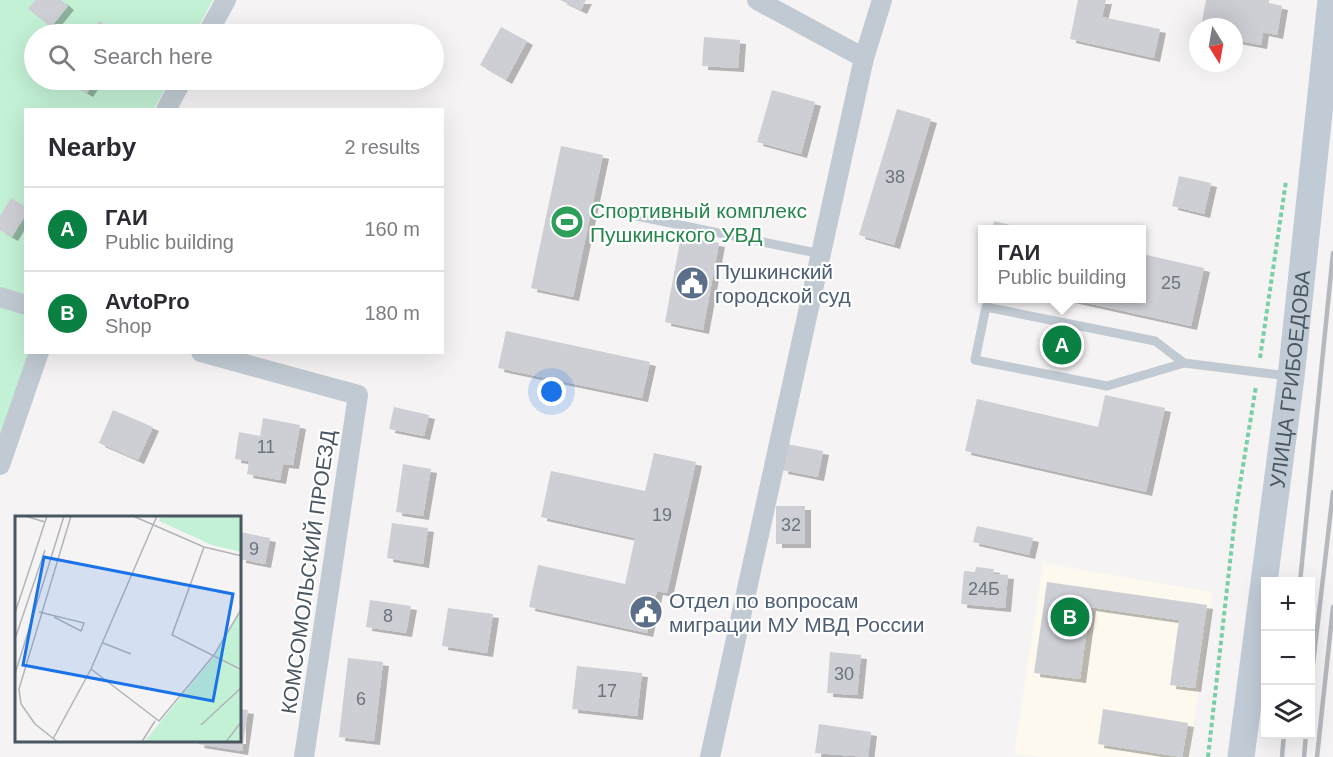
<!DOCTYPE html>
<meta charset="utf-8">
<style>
body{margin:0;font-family:Helvetica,sans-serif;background:#f2f2f3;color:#2b2b33}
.controls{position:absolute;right:18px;bottom:18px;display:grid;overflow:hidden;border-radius:0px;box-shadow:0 6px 24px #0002}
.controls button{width:54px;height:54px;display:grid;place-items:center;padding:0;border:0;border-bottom:2px solid #e1e1e2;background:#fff;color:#2b2b33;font:30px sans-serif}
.compass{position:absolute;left:1189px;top:18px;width:54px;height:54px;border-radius:50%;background:#fff;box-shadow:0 6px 24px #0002;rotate:169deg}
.you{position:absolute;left:552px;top:392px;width:21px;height:21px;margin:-15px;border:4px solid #fff;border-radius:50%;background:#1a73e8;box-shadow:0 0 0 9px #1a73e833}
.badge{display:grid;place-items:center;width:39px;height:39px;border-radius:50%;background:#0b8043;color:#fff;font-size:20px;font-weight:700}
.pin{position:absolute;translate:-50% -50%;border:3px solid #fff;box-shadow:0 2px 6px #0006}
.popup{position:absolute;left:978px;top:225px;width:168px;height:78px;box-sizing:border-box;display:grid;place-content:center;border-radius:0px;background:#fff;filter:drop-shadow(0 2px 4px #0005);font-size:20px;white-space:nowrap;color:#7c7c81}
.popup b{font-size:22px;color:#2b2b33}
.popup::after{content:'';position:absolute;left:50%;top:100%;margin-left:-12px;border:12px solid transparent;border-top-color:#fff}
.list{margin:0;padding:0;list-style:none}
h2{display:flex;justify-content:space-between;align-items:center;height:78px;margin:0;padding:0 24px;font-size:26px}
h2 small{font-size:20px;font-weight:400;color:#7c7c81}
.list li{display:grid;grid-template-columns:39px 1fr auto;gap:18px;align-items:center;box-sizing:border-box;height:84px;padding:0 24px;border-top:2px solid #e1e1e2}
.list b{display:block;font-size:22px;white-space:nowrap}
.list p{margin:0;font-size:20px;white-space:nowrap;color:#7c7c81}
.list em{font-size:20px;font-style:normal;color:#7c7c81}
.icon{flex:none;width:33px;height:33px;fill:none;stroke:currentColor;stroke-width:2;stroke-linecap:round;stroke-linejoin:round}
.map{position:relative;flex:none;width:1333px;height:757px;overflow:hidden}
.search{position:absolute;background:#fff;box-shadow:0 6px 24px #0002;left:24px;top:24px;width:420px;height:66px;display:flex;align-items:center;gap:15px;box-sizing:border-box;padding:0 21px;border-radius:33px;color:#7c7c81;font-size:22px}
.panel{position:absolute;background:#fff;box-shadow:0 6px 24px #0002;left:24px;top:108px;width:420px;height:246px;border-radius:0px}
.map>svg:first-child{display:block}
.commercial{fill:#fdf9ef}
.green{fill:#c3f1d5}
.building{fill:#cdcfd5;filter:url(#shadow)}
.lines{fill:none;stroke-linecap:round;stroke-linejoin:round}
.path{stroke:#7ad0a6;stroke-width:4;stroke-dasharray:4.5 3;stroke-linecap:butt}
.lane{stroke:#c1cad2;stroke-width:9}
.street{stroke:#c1cad2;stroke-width:20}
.secondary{stroke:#c1cbd6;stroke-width:27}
.rail{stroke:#b5b8bd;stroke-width:4.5}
.labels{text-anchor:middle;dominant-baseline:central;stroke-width:4.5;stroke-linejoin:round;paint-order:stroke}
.number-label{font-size:18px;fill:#6b747e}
.leisure-label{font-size:21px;fill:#27864d;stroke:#fff;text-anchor:start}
.service-label{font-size:21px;fill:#4e5e75;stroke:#fff;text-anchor:start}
.street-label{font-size:21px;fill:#4a5661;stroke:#fff}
.inset-road{fill:none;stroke:#b1b4b9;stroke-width:1.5}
.view{fill:#1a73e8;fill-opacity:0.15;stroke:#1a73e8;stroke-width:3}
.inset-edge{fill:none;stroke:#4a5661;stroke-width:3}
</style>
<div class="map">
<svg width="1333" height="757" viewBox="0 0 1333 757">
<defs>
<filter id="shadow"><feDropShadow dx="6" dy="4" stdDeviation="0" flood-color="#0004"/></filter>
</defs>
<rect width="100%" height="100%" fill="#f5f3f3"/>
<!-- commercial -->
<polygon class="commercial" points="1043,563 1213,592 1189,757 1043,757 1014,754"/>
<!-- green -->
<polygon class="green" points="0,0 213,0 194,34 34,34 34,80 170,80 154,109 26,110 26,352 31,353 0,441"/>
<!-- building -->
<g class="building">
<polygon points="35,0 61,0 68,6 51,27 28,9"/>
<polygon points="560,0 586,0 581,10"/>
<polygon points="1078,0 1106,0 1102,17 1160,29 1154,58 1070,39"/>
<polygon points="1206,0 1269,0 1269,3 1282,6 1277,35 1263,32 1261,45 1234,40 1234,27 1201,27"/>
<polygon points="99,21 122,34 91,34"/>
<polygon points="501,27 527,41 506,80 480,65"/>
<polygon points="704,37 740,40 738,68 702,66"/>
<polygon points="65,80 96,80 87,93"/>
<polygon points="772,90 815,102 801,154 757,142"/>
<polygon points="897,109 931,119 894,245 859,235"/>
<polygon points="561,146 603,155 573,297 531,288"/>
<polygon points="1179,176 1211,183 1204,214 1172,206"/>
<polygon points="11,198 26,207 26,214 12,237 0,230 0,216"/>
<polygon points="994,221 1026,229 1026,230 992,230"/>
<polygon points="681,236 719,243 703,330 665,322"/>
<polygon points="1142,254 1204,268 1191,326 1069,299 1142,298"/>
<polygon points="506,331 650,362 642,398 498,368"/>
<polygon points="1105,395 1165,408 1146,492 965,451 977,399 1098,427"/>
<polygon points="394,407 429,415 424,436 389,429"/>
<polygon points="113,410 153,427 138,460 99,443"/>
<polygon points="263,418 300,425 293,465 283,464 280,480 247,474 249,461 235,459 239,432 260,436"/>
<polygon points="787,444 823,451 818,477 782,470"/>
<polygon points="654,453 696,462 667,593 657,591 647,633 529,607 538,565 625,584 635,538 541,517 551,471 645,491"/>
<polygon points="403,464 431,469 423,516 396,512"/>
<rect x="776" y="506" width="29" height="38"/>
<polygon points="392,523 428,528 423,564 387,558"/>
<polygon points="977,526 1033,538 1029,555 973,542"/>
<polygon points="240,532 270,538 265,564 240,559"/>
<polygon points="976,567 994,569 993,574 1008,575 1005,608 961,604 964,571 975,572"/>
<polygon points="1047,582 1207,605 1195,688 1170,685 1179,620 1090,607 1080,679 1034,673"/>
<polygon points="370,600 411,606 406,633 366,627"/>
<polygon points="448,608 493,614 487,653 442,646"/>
<polygon points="830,652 861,655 857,695 827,693"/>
<polygon points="348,658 383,662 374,741 339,737"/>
<polygon points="577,666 642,673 637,716 572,709"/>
<polygon points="240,709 248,710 242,751 198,744 199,740 240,740"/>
<polygon points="1103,709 1188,723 1182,757 1098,744"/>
<polygon points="819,724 871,732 868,757 815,753"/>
</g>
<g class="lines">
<!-- path -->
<g class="path">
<polyline points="1260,358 1286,181"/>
<polyline points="1208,757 1236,509 1256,386"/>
</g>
<!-- lane -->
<g class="lane">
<polyline points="617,212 821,254"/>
<polyline points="1184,363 1155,341 986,307 975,360 1107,386 1184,363 1288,376"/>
</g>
<!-- street -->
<g class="street">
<polyline points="757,0 864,58"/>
<polyline points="207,34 226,0"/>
<polyline points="166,110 182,80"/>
<polyline points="0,297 26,305"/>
<polyline points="201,352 358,395 304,757"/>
<polyline points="0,465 39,352"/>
<polyline points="710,757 864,58 882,0"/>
</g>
<!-- secondary -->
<path class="secondary" id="s1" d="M1241,757L1291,377L1331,0"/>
<!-- rail -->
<g class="rail">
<polyline points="1300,582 1333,253"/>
<polyline points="1310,690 1333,492"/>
<polyline points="1282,757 1284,734"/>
<polyline points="1304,757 1306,734"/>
<polyline points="1317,757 1333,607"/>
</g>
</g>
<!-- icons -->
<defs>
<g id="stadium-disc" transform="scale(1.725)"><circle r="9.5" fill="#2e9e5b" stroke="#fff"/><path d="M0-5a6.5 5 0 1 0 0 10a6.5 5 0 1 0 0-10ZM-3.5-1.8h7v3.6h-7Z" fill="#fff"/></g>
<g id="civic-disc" transform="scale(1.725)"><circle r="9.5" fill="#5c6f8a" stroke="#fff"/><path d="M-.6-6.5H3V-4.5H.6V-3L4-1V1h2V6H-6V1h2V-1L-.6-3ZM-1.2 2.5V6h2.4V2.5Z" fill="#fff"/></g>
</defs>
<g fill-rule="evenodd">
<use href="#stadium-disc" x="567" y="222"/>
<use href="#civic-disc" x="692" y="283"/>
<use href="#civic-disc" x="646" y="612"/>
</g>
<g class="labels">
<!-- number labels -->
<g class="number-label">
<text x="895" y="177">38</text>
<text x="1171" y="283">25</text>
<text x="266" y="447">11</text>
<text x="662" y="515">19</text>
<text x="791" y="525">32</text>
<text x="254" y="549">9</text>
<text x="984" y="589">24Б</text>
<text x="388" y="616">8</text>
<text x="844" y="674">30</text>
<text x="607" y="691">17</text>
<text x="361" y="699">6</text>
</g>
<!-- leisure labels -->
<g class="leisure-label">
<text x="590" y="210">Спортивный комплекс<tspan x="590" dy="24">Пушкинского УВД</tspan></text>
</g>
<!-- service labels -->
<g class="service-label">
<text x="715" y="271">Пушкинский<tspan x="715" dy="24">городской суд</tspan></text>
<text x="669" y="600">Отдел по вопросам<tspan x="669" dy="24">миграции МУ МВД России</tspan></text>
</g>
<!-- street labels -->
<g class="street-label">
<text stroke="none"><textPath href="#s1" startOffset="381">УЛИЦА ГРИБОЕДОВА</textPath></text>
<text transform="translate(308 572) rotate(-82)">КОМСОМОЛЬСКИЙ ПРОЕЗД</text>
</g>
</g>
<!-- overview -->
<g transform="translate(15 516)">
<rect width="226" height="226" fill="#f5f3f3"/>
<path d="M146,0H226V36L197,29L144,5ZM226,94V226L128,227L199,141Z" fill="#c3f1d5"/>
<path class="inset-road" d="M10,0L30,6M118,0L189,31L227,40M189,31L157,119L227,154M24,96L69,107L66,115L39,101M0,97L32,0M0,123L30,34M88,127L116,138M76,153L144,205L199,139L227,92M0,158L49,0M186,209L227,171M38,223L76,153L142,0M44,227L20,208L6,188L4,173L56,0M126,227L140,205M210,227L227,205"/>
<path class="view" d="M29,41L218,78L198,185L8,149Z"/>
<rect width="226" height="226" class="inset-edge"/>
</g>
</svg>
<div class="controls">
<button>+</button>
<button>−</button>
<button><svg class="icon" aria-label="layers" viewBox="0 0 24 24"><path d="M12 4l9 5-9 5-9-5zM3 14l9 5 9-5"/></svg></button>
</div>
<svg class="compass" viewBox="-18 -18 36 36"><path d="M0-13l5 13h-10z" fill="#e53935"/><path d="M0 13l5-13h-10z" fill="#7c7c81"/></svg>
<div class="you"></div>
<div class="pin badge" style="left:1062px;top:345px">A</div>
<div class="popup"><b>ГАИ</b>Public building</div>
<div class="pin badge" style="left:1070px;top:617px">B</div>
<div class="search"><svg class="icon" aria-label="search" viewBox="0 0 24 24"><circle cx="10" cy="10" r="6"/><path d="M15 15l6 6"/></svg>Search here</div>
<section class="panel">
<h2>Nearby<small>2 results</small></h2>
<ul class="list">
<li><span class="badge">A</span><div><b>ГАИ</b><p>Public building</p></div><em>160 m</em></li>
<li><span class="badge">B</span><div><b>AvtoPro</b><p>Shop</p></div><em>180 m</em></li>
</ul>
</section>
</div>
